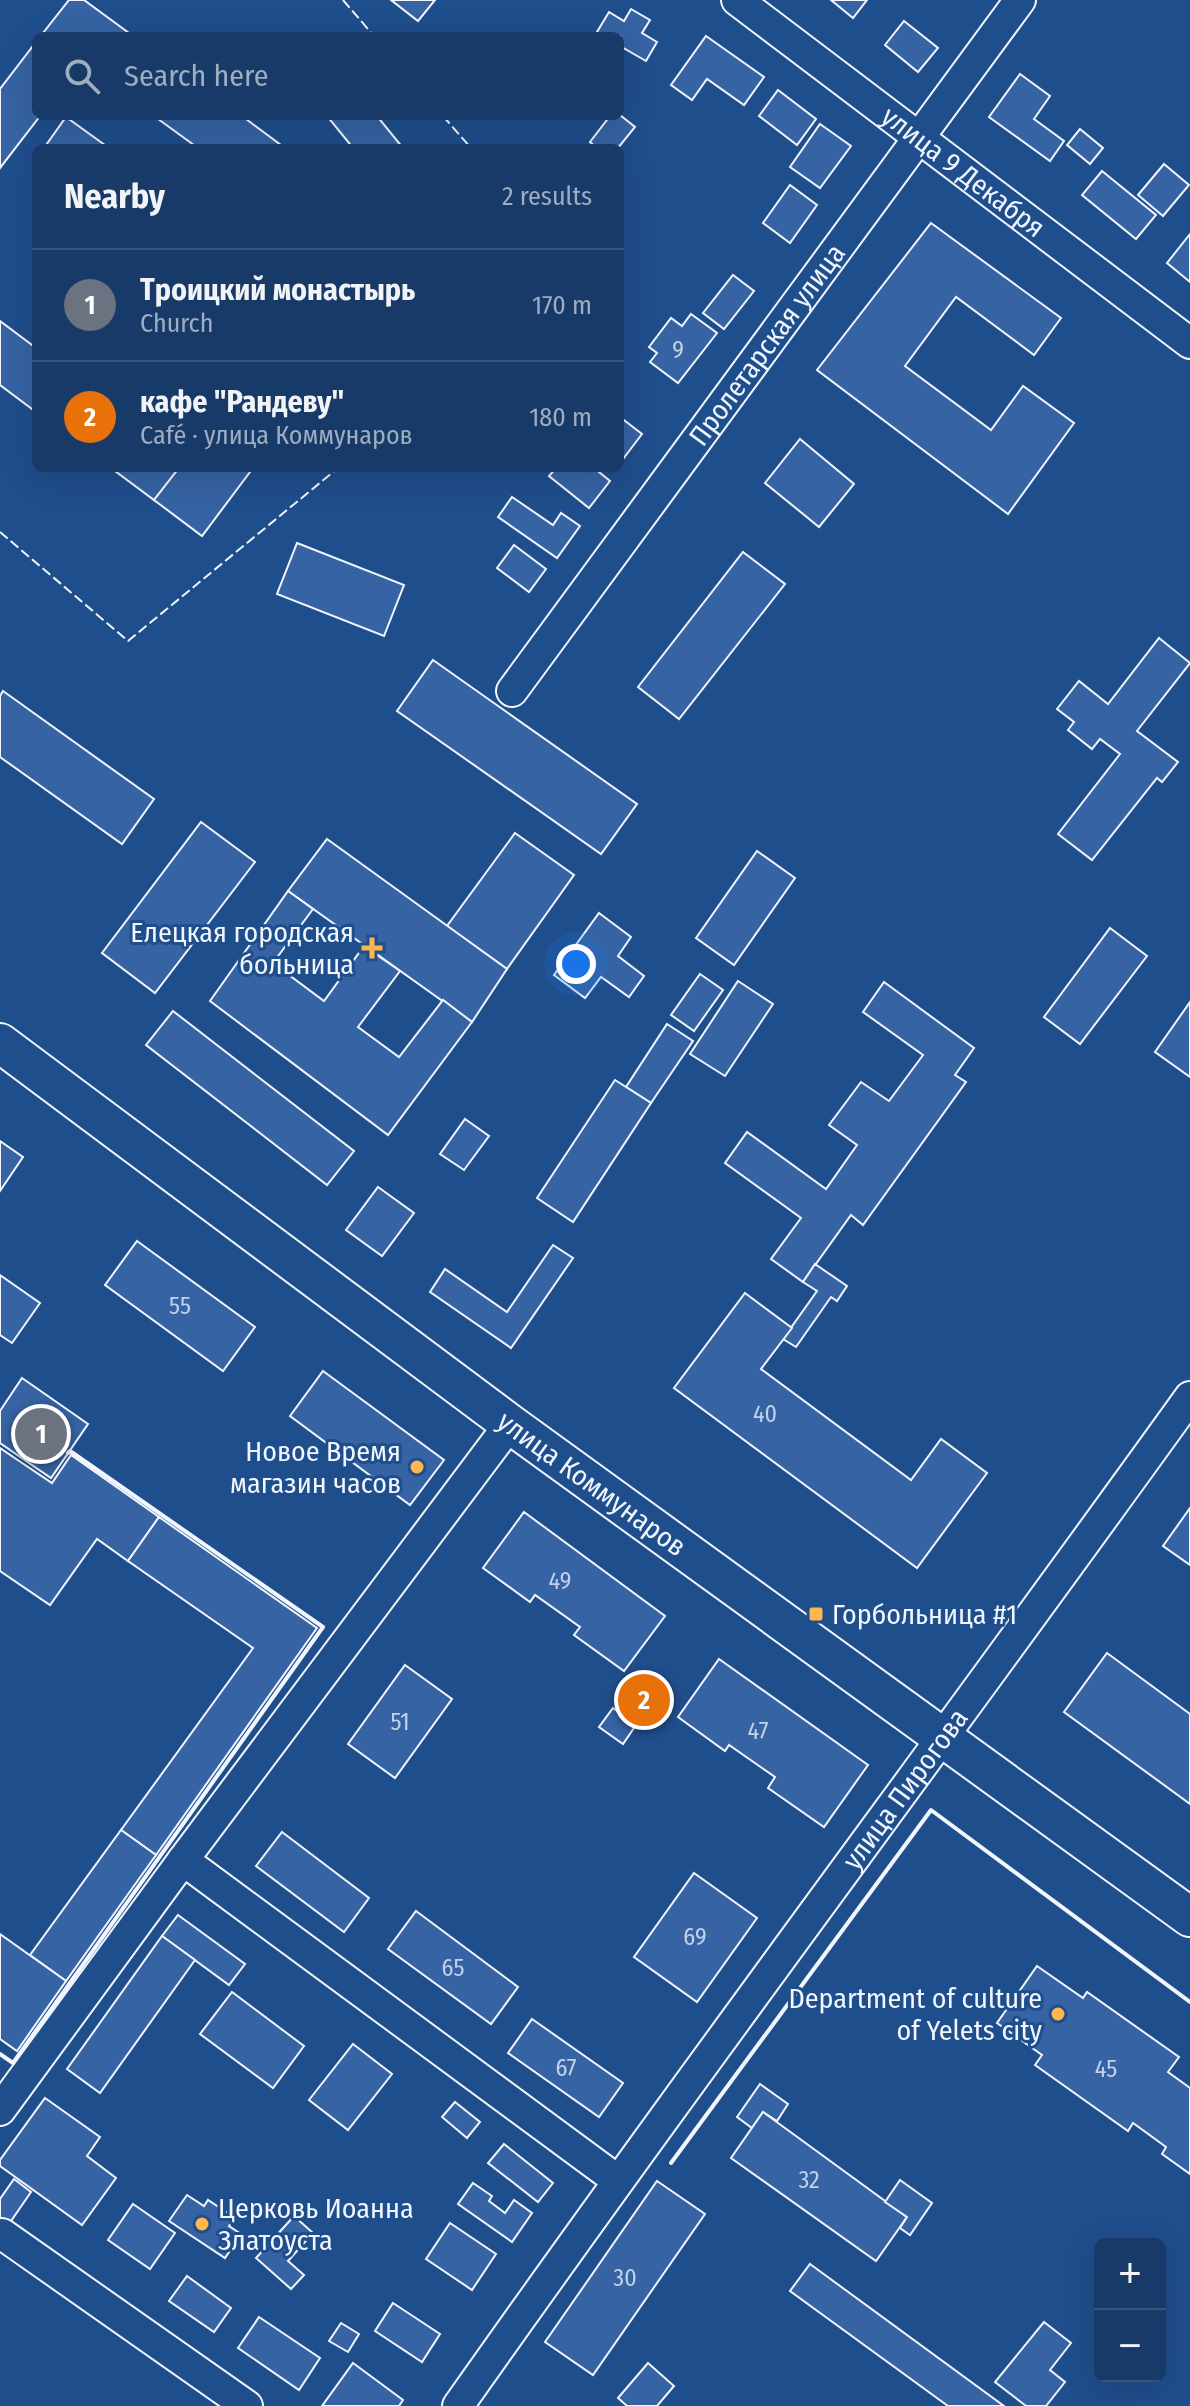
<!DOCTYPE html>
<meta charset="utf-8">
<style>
body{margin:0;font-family:"Fira Sans Condensed",sans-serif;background:#244571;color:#f1f3f6}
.controls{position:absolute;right:24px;bottom:24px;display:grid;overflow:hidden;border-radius:12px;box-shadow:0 8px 32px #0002}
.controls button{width:72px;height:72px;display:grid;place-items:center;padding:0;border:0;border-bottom:2px solid #36547d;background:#173a69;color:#f1f3f6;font:40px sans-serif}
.you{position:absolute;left:576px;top:964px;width:28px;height:28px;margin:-20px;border:6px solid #fff;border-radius:50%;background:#1a73e8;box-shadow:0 0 0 12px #1a73e833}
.badge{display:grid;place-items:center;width:52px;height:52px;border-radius:50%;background:#8bbbb9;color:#fff;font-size:26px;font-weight:700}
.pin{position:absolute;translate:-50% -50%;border:4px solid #fff;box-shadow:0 2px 8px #0006}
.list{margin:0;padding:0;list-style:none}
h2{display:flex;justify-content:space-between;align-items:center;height:104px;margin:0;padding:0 32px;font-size:34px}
h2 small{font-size:26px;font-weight:400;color:#9eadc0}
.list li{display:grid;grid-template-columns:52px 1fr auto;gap:24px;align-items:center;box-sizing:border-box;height:112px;padding:0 32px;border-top:2px solid #36547d}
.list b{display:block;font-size:30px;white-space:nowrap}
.list p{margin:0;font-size:26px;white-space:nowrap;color:#9eadc0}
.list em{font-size:26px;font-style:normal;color:#9eadc0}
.icon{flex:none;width:44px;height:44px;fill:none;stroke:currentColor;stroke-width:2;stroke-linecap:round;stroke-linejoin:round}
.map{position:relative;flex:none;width:1190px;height:2406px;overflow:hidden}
.search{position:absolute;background:#173a69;box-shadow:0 8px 32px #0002;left:32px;top:32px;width:592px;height:88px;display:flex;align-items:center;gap:20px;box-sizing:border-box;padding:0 28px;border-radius:12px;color:#9eadc0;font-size:30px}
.panel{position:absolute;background:#173a69;box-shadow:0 8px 32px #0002;left:32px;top:144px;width:592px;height:328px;border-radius:12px}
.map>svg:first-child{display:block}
.building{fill:#3563a3;stroke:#f2f6ff;stroke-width:2}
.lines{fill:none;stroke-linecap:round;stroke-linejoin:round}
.minor-casing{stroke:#f2f6ff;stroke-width:34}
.major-casing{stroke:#f2f6ff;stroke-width:42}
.minor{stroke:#1f4e8c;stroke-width:30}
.major{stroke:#1f4e8c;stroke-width:38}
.fence{stroke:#f2f6ff;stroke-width:2;stroke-dasharray:10 4;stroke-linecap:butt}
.wall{stroke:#f2f6ff;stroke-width:4}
.poi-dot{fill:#ffb74d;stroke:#1f4e8c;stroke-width:3}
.labels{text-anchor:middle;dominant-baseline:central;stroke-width:6;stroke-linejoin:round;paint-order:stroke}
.number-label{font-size:24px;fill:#c3d1e8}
.street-label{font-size:28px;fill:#f2f6ff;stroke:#1f4e8c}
.poi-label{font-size:28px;fill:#f2f6ff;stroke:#1f4e8c;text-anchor:end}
</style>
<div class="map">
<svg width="1190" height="2406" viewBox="0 0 1190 2406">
<rect width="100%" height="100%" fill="#1f4e8c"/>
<!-- building -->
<g class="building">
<polygon points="69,0 84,0 133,36 47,36 43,33"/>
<polygon points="391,0 435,0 418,21"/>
<polygon points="831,0 867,0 853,18"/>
<polygon points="631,9 650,20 642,33 657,42 646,61 620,46 620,36 604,36 597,32 609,12 624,21"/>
<polygon points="904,21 938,48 918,72 885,45"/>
<polygon points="706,36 764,77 744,105 707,79 692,100 671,85"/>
<polygon points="36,42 36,116 40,116 0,168 0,89"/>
<polygon points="1020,74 1050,96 1034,119 1064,141 1050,161 989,117"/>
<polygon points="778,90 816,119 797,145 759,116"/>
<polygon points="620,115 635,127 618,148 597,148 590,142 610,116"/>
<polygon points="154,116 242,116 285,148 198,148"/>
<polygon points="327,116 377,116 403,148 353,148"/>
<polygon points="66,117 109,148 44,148"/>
<polygon points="820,124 851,146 820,188 790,167"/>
<polygon points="1080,129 1103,148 1090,164 1067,145"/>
<polygon points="1164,164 1189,185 1163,216 1138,195"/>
<polygon points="1102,171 1156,215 1136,239 1082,195"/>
<polygon points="790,185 817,205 790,243 763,223"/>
<polygon points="931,223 1061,318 1034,355 956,297 905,366 991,430 1023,386 1074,423 1008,514 817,370"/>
<polygon points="1190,234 1190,282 1167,263"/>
<polygon points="733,275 754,291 724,329 703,313"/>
<polygon points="691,314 717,333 678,383 650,362 657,353 649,347 671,318 682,326"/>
<polygon points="0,321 36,348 36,412 0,385"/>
<polygon points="620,417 642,434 620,463"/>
<polygon points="800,439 854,484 819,527 765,483"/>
<polygon points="111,468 179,468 154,500"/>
<polygon points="179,468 253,468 202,536 154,500"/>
<polygon points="556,468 594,468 610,481 589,508 549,476"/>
<polygon points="512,497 553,525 561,513 580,526 557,558 498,517"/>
<polygon points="297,543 404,585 384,636 277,594"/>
<polygon points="514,545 546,569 529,592 497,568"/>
<polygon points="743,552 785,584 679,719 638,687"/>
<polygon points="1159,638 1190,663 1137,731 1178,762 1162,782 1157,778 1092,860 1058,834 1120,754 1100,739 1092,749 1068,730 1074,722 1057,709 1079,681 1108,704"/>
<polygon points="433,660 637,804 601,854 397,711"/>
<polygon points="3,691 154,799 122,844 0,757 0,696"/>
<polygon points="201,822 255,862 155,993 102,953"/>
<polygon points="515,833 574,875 507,969 447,926"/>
<polygon points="327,839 507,969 472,1022 288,891"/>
<polygon points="757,851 795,878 734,965 696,938"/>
<polygon points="288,891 313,909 273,963 324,1001 364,946 400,971 358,1027 399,1057 443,1000 472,1022 388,1135 210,1001"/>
<polygon points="599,913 631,937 618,956 644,976 629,997 601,977 585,998 554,975"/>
<polygon points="1110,928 1147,956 1080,1044 1044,1017"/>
<polygon points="700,974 723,990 694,1031 671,1015"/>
<polygon points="738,981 773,1004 725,1076 690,1054"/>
<polygon points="884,982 974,1048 955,1075 966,1082 863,1225 851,1215 803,1282 771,1259 801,1218 725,1163 747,1132 826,1189 857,1145 829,1125 861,1082 889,1101 923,1055 863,1012"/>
<polygon points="1190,1002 1190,1077 1155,1052"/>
<polygon points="173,1011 354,1151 327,1185 146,1045"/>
<polygon points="667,1024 693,1041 651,1103 626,1087"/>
<polygon points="615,1080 651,1103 573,1222 537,1198"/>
<polygon points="465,1119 489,1136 464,1170 440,1154"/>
<polygon points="0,1141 23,1157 0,1191"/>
<polygon points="378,1187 414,1213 382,1256 346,1230"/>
<polygon points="137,1241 255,1327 223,1371 105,1285"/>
<polygon points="553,1245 573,1258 511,1348 430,1292 445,1269 507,1312"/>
<polygon points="815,1264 847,1286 837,1301 831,1297 796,1347 783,1339 817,1291 803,1282"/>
<polygon points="0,1275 40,1303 12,1343 0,1335"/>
<polygon points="745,1293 792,1328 761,1369 911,1480 941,1439 987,1473 917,1568 674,1388"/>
<polygon points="323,1371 444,1460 410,1505 290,1416"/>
<polygon points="22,1378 88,1424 51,1478 0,1443 0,1411"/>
<polygon points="0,1448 52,1483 71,1455 159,1517 128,1561 97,1539 50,1605 0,1571"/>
<polygon points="1190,1508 1190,1565 1163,1546"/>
<polygon points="524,1512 665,1616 624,1671 574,1635 580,1627 535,1595 530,1602 483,1568"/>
<polygon points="159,1517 317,1628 156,1855 121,1830 253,1648 128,1561"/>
<polygon points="1107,1653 1190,1714 1190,1804 1064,1712"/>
<polygon points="719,1659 868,1765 824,1827 768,1788 775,1777 729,1745 725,1751 678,1717"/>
<polygon points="405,1665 452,1699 395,1778 348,1744"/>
<polygon points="640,1674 668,1695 649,1720 621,1698"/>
<polygon points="613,1708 636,1725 623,1744 599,1727"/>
<polygon points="121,1830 156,1855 66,1981 30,1955"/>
<polygon points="282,1832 369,1898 344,1932 256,1866"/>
<polygon points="694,1873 757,1918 697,2002 634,1957"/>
<polygon points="416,1911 518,1987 491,2024 388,1949"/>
<polygon points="178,1915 245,1964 229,1985 162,1936"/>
<polygon points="0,1934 66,1981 17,2051 0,2039"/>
<polygon points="162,1936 195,1960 100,2093 67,2069"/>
<polygon points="1037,1966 1083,1998 1087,1992 1179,2057 1168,2072 1190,2088 1190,2174 1162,2154 1166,2147 1133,2123 1128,2131 1035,2065 1042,2055 997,2023"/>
<polygon points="232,1992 304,2046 273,2088 200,2034"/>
<polygon points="532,2019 623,2083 599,2117 508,2053"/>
<polygon points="353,2044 392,2074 348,2130 309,2100"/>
<polygon points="760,2084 788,2104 777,2121 763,2112 752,2128 737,2117"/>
<polygon points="45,2098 100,2137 87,2156 116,2178 82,2225 0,2166 0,2160"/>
<polygon points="455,2102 480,2122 467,2138 442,2117"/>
<polygon points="763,2112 907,2217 876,2261 731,2158"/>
<polygon points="504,2144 553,2183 538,2202 488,2163"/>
<polygon points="14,2179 31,2192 0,2237 0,2199"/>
<polygon points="900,2180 932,2203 910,2235 900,2228 907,2217 885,2202"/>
<polygon points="657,2181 705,2214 593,2375 545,2342"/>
<polygon points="473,2183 492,2196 489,2201 505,2213 514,2200 532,2213 512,2242 458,2204"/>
<polygon points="187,2195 204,2206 208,2200 235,2218 229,2226 241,2234 225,2258 169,2221"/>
<polygon points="133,2204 175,2233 150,2269 108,2240"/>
<polygon points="294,2216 313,2233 288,2261 304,2275 291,2289 256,2258"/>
<polygon points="450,2223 496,2254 472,2290 426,2259"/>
<polygon points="810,2264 1004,2406 948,2406 790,2291"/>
<polygon points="187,2276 231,2308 214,2332 169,2301"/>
<polygon points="393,2303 440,2334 422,2362 375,2331"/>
<polygon points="259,2317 320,2358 299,2390 238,2348"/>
<polygon points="1044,2322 1071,2343 1050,2370 1065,2382 1046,2406 1026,2406 995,2382"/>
<polygon points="341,2323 359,2334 348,2352 329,2341"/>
<polygon points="353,2363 403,2400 399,2406 322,2406"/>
<polygon points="648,2363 674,2386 657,2406 627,2406 618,2398"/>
</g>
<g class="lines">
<!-- minor casing -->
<g class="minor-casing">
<g id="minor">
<path id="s1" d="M737,0L1190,343"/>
<path id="s2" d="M512,691L1020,0"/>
<polyline points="183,1860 617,2180"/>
<polyline points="0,2110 183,1860 510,1424"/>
<polyline points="2,2234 247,2406"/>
<path id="s3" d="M458,2406C697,2067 947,1735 1190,1397"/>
</g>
</g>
<!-- major casing -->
<g class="major-casing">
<g id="major">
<path id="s4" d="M0,1043L510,1424L1190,1917"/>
</g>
</g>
<!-- minor -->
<use href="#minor" class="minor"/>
<!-- major -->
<use href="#major" class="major"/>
<!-- fence -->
<g class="fence">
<polyline points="343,0 374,36"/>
<polyline points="443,116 471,148"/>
<polyline points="0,532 128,641 338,468"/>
</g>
<!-- wall -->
<g class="wall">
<polyline points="0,2054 13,2063 323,1627 70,1451 68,1453"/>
<polyline points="671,2163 931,1810 1190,2002"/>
</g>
</g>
<!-- markers -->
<g class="poi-dot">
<path d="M368 936h8v8h8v8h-8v8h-8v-8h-8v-8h8z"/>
<circle cx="417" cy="1467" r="8"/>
<rect x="808" y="1606" width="16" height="16" rx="4"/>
<circle cx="1058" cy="2014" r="8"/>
<circle cx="202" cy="2224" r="8"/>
</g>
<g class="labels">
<!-- number labels -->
<g class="number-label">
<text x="678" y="350">9</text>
<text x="180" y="1306">55</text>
<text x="765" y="1414">40</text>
<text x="560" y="1581">49</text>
<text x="400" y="1722">51</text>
<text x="758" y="1731">47</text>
<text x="695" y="1937">69</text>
<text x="453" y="1968">65</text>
<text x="566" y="2068">67</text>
<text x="1106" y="2069">45</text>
<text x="809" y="2180">32</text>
<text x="625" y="2278">30</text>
</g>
<!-- street labels -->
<g class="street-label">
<text stroke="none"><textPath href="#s1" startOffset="284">улица 9 Декабря</textPath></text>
<text stroke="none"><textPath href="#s2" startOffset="430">Пролетарская улица</textPath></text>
<text stroke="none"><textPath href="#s4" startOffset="738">улица Коммунаров</textPath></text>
<text stroke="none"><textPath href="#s3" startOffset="762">улица Пирогова</textPath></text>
</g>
<!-- poi labels -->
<g class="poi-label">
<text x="354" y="932">Елецкая городская<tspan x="354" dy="32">больница</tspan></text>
<text x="401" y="1451">Новое Время<tspan x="401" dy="32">магазин часов</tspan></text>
<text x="832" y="1614" text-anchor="start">Горбольница #1</text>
<text x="1042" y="1998">Department of culture<tspan x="1042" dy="32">of Yelets city</tspan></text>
<text x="218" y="2208" text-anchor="start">Церковь Иоанна<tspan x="218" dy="32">Златоуста</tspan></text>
</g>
</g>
</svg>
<div class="controls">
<button>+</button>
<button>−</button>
</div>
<div class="you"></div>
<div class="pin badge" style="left:41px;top:1434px;background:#6b7280">1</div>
<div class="pin badge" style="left:644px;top:1700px;background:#e8710a">2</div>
<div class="search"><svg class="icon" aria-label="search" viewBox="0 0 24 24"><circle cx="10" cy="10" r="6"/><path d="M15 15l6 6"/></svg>Search here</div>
<section class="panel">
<h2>Nearby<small>2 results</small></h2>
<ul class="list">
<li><span class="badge" style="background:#6b7280">1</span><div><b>Троицкий монастырь</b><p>Church</p></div><em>170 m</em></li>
<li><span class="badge" style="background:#e8710a">2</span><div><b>кафе &quot;Рандеву&quot;</b><p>Café · улица Коммунаров</p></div><em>180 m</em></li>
</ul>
</section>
</div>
